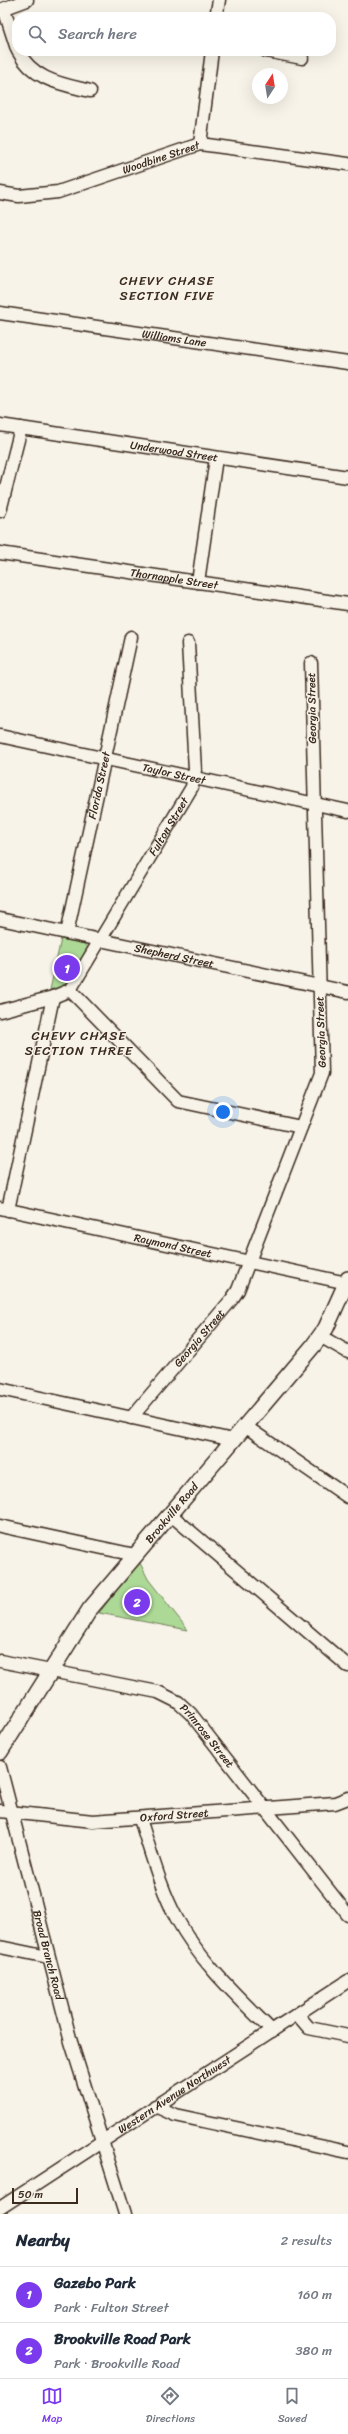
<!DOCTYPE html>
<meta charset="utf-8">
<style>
body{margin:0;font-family:Sriracha,sans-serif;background:#f2f2f3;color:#1f2937}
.compass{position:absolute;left:252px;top:68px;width:36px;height:36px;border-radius:50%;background:#fff;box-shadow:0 4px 16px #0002;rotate:12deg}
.scale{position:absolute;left:12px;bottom:10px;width:66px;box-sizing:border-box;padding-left:4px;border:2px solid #3b2a1e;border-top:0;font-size:11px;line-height:14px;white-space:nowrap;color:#3b2a1e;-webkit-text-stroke:3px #f7f3e8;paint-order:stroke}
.you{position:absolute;left:223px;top:1112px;width:14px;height:14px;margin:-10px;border:3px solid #fff;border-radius:50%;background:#1a73e8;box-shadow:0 0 0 6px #1a73e833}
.badge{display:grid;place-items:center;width:26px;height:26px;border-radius:50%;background:#7c3aed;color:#fff;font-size:13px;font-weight:700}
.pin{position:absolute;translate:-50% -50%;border:2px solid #fff;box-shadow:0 1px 4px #0006}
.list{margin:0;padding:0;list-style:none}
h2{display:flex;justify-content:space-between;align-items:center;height:52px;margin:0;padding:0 16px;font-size:17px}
h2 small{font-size:13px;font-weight:400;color:#747a83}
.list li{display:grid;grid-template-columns:26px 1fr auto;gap:12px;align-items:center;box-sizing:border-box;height:56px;padding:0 16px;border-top:1px solid #e0e1e3}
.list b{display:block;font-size:15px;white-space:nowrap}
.list p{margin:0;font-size:13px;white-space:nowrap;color:#747a83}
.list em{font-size:13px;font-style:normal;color:#747a83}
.icon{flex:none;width:22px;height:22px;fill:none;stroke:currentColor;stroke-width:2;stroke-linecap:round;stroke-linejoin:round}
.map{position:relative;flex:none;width:348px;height:2214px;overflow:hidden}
.search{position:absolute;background:#fff;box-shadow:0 4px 16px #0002;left:12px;right:12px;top:12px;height:44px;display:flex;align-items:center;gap:10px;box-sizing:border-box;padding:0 14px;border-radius:16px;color:#747a83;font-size:15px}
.sheet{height:164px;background:#fff}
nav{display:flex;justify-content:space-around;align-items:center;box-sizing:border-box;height:56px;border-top:1px solid #e0e1e3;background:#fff;font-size:11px;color:#747a83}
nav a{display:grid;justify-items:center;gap:2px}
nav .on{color:#7c3aed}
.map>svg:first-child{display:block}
.green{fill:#add997;stroke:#74825a}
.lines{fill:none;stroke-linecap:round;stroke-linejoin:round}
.minor-casing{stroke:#3b2a1e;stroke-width:15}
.major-casing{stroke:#3b2a1e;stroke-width:18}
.minor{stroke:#f7f3e8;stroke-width:12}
.major{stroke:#f7f3e8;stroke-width:15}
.labels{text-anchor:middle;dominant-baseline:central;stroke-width:3;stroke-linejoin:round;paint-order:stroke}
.street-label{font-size:11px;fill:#3b2a1e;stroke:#f7f3e8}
.quarter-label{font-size:13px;letter-spacing:1px;fill:#3b2a1e;stroke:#f7f3e8}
</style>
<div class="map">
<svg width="348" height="2214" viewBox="0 0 348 2214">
<rect width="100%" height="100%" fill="#f7f3e8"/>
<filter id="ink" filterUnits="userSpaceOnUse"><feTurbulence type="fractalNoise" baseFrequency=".025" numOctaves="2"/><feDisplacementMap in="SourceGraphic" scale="8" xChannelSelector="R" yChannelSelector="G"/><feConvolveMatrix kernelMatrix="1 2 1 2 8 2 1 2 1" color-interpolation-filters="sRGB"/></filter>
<g filter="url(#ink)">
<!-- green -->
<g class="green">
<polygon points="61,939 85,944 90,950 68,986 50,990"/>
<polygon points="140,1563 148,1579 188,1630 99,1613 132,1570"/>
</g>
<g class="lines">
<!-- minor casing -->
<g class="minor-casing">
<g id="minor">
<polyline points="4,9 17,49"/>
<polyline points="0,10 27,0"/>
<polyline points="216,17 219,0"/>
<path d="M18,51C33,80 61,84 90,91"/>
<polyline points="266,51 302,58"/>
<polyline points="200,144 212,51"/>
<path id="s1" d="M0,193L19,196L58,192L200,144L348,164"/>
<path id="s2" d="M0,313L348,363"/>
<path id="s3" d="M0,425L348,477"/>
<polyline points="0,511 21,428"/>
<path id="s4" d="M0,553L348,604"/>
<polyline points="198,582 216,458"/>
<path id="s5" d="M0,736L348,811"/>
<path id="s6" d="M0,919L348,992"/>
<path id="s7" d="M67,933L131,637"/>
<path id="s8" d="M70,990L192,787L195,770L188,643"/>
<polyline points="0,1011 53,997 70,990 178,1101 301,1127"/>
<path id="s9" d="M0,1208L347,1283"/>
<polyline points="8,1210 53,997"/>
<polyline points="320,1336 348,1352"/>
<polyline points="0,1389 233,1440"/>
<path id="s10" d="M131,1418L232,1299L238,1290L322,1073L311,663"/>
<polyline points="245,1426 348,1497"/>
<polyline points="170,1514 348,1666"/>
<polyline points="0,1526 135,1555"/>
<path id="s11" d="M0,1661L158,1692L178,1702L191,1714L348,1915"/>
<path id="s12" d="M0,1767L71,2042L125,2214"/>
<path id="s13" d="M0,1811L93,1821L335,1803L348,1798"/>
<path d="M140,1819C151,1852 160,1888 177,1919C201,1963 237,1996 272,2031"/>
<polyline points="0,1947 48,1957"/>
<polyline points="297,2014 309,2028 348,2036"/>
<polyline points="155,2106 175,2115 348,2152"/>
<path id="s14" d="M0,2208L348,1981"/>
</g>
</g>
<!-- major casing -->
<g class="major-casing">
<g id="major">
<path id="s15" d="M0,1752L90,1609L313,1346L326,1328L348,1279"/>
</g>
</g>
<!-- minor -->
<use href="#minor" class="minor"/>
<!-- major -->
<use href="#major" class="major"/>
</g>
</g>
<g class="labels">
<!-- street labels -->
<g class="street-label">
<text stroke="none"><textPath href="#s1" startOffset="167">Woodbine Street</textPath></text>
<text stroke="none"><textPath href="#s2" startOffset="176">Williams Lane</textPath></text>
<text stroke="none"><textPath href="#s3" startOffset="176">Underwood Street</textPath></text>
<text stroke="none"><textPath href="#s4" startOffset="176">Thornapple Street</textPath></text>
<text transform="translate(312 708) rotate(-91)">Georgia Street</text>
<text stroke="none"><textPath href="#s5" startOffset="178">Taylor Street</textPath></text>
<text stroke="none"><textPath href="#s7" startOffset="151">Florida Street</textPath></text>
<text stroke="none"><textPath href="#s8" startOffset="191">Fulton Street</textPath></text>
<text stroke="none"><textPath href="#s6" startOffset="178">Shepherd Street</textPath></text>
<text transform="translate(321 1032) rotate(-92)">Georgia Street</text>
<text stroke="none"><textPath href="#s9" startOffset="177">Raymond Street</textPath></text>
<text stroke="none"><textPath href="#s10" startOffset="105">Georgia Street</textPath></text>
<text stroke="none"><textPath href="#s15" startOffset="295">Brookville Road</textPath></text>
<text stroke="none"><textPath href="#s11" startOffset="228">Primrose Street</textPath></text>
<text stroke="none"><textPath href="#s13" startOffset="175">Oxford Street</textPath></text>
<text stroke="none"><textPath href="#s12" startOffset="194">Broad Branch Road</textPath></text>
<text stroke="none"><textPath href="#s14" startOffset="208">Western Avenue Northwest</textPath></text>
</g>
<!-- quarter labels -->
<g class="quarter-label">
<text x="167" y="280">CHEVY CHASE<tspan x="167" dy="15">SECTION FIVE</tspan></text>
<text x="79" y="1035">CHEVY CHASE<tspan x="79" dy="15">SECTION THREE</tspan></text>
</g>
</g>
</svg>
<svg class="compass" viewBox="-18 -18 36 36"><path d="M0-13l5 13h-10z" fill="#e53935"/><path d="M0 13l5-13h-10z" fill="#747a83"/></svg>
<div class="scale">50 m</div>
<div class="you"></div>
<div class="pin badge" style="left:67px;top:968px">1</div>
<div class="pin badge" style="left:137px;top:1602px">2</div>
<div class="search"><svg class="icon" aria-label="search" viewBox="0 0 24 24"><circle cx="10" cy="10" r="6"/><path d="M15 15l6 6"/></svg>Search here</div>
</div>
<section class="sheet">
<h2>Nearby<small>2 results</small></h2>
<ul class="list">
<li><span class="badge">1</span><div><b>Gazebo Park</b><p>Park · Fulton Street</p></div><em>160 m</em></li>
<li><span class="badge">2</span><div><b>Brookville Road Park</b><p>Park · Brookville Road</p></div><em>380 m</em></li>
</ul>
</section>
<nav>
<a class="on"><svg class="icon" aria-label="map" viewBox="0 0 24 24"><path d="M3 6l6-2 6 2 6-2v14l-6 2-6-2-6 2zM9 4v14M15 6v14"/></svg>Map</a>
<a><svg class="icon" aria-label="directions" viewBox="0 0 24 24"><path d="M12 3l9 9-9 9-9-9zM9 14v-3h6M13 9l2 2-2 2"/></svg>Directions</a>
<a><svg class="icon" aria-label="saved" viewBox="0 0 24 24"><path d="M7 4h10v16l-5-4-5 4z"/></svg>Saved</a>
</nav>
